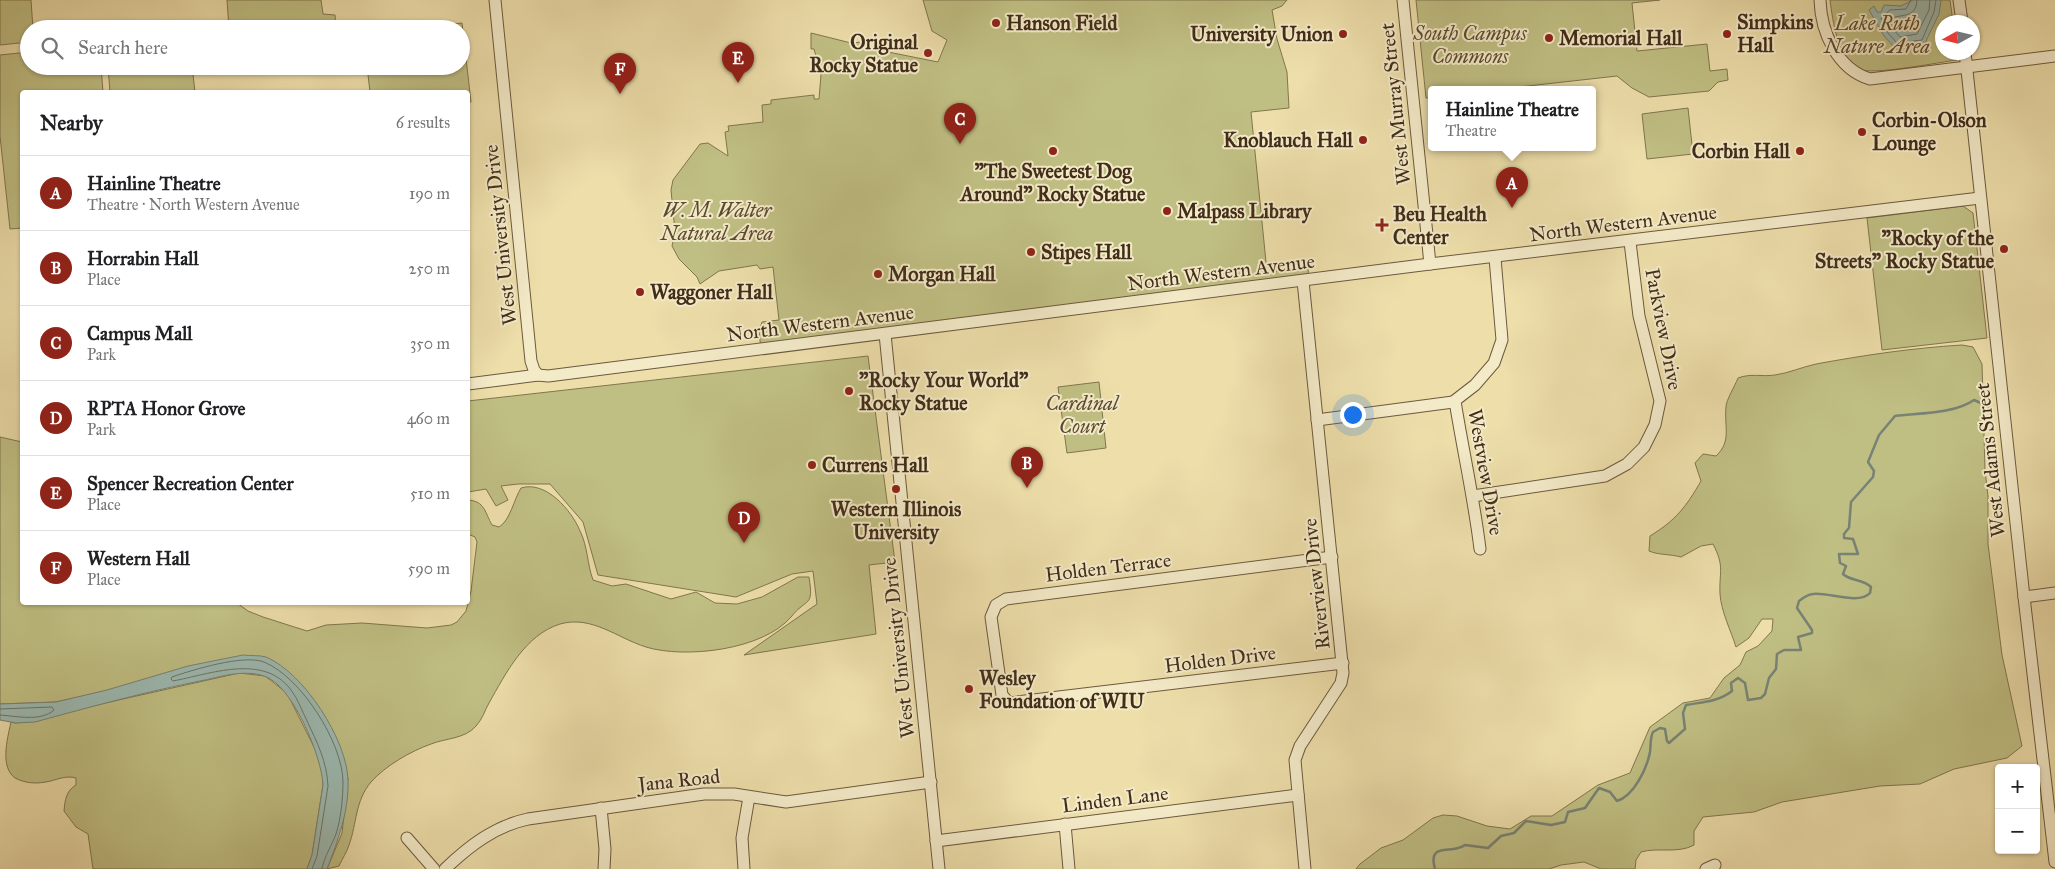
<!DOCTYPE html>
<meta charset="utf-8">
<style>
body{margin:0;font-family:"IM FELL Great Primer",serif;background:#f6f6f6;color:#202124}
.controls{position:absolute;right:15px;bottom:15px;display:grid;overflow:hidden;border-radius:5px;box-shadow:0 1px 4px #0004}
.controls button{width:45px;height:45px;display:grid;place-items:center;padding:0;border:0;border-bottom:1px solid #e0e0e0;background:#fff;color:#202124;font:25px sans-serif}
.compass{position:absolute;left:1935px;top:15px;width:45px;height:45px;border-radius:50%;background:#fff;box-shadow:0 1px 4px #0004;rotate:262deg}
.you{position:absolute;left:1352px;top:414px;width:18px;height:18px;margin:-12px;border:4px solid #fff;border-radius:50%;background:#1a73e8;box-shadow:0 0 0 8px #1a73e833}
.badge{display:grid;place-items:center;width:32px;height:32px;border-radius:50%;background:#8f2418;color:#fff;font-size:16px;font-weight:700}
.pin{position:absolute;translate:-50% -41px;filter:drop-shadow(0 1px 2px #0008)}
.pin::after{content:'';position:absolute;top:26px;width:18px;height:15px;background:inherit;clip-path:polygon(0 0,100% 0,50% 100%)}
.popup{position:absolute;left:1428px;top:86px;width:168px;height:65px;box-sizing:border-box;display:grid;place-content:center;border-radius:5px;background:#fff;filter:drop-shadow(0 1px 4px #0005);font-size:16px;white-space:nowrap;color:#757577}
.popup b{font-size:19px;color:#202124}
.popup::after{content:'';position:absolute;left:50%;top:100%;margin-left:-10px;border:10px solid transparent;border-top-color:#fff}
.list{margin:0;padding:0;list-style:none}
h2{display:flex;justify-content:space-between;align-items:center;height:65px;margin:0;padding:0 20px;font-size:21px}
h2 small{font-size:16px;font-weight:400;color:#757577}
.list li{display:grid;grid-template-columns:32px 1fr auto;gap:15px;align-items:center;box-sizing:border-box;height:75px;padding:0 20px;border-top:1px solid #e0e0e0}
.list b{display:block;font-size:19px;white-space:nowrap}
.list p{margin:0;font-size:16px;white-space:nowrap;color:#757577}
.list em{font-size:16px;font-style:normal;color:#757577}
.icon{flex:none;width:28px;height:28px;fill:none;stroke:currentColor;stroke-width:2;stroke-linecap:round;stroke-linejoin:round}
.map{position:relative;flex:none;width:2055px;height:869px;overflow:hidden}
.search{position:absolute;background:#fff;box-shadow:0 1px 4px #0004;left:20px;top:20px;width:450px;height:55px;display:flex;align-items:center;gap:12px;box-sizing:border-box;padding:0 18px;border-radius:28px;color:#757577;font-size:19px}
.panel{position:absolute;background:#fff;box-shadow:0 1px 4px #0004;left:20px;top:90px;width:450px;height:515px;border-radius:5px}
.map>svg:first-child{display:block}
.green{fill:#c0bf83;stroke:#81764e}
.water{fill:#9cbab2;stroke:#788275}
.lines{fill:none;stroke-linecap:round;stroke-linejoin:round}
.shore{stroke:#6f7466;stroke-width:1}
.stream{stroke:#788275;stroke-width:2.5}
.minor-casing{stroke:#6d593e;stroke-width:13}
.minor{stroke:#f3eac8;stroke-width:11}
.poi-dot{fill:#8f2418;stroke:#f3eac8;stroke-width:2}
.labels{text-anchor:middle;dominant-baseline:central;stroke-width:4;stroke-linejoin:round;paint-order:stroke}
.poi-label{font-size:20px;font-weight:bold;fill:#422d1a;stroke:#f3eac8;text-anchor:start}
.park-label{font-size:20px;font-style:italic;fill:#5b4a2f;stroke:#f3eac8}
.street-label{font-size:20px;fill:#422d1a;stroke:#f3eac8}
</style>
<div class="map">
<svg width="2055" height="869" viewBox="0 0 2055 869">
<rect width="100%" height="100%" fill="#eddeaa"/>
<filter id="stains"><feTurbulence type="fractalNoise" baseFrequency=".004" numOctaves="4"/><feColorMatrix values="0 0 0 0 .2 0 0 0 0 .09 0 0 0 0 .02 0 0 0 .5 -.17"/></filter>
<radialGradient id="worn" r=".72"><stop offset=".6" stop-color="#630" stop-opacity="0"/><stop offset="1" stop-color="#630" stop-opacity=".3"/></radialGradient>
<!-- green -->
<g class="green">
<polygon points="0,0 31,0 33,29 29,29 29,42 0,45"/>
<polygon points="227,0 321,0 323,14 335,15 336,29 229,29"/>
<polygon points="923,0 1287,0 1282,6 1272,10 1277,39 1287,72 1289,108 1251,112 1267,272 1308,268 1309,280 761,350 759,331 762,322 779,320 773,267 760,269 757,265 719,271 700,284 697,277 679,259 672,246 675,232 671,190 673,180 700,144 708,143 728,156 725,132 729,131 728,126 763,122 762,105 771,104 771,100 814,95 814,99 819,99 821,75 814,49 811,49 811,33 851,43 862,42 873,49 938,62 947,40 932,31"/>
<polygon points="1416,0 1660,0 1632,3 1637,51 1707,44 1710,71 1727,69 1728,80 1718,82 1709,91 1649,97 1632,88 1617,76 1501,89 1432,89 1432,98 1426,98"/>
<path d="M1830,0H1950L1953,22H1942V52L1957,53V60C1940,62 1871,76 1859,69C1837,57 1833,22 1830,0Z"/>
<polygon points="462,23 471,102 468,102 468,92 370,92 367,66 461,66 461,29 407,29"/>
<polygon points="29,52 29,66 101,66 103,92 22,92 22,228 10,229 0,136 0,55"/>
<polygon points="108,66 192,66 195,92 110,92"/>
<polygon points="1688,108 1693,154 1647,159 1642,114"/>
<polygon points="1963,206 1973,213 1987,338 1882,350 1867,218"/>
<path d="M1962,345L1973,347L1982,364L1985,470L1988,496V544L2002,655L2022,746L2007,758L1954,769L1920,784L1880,786L1782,802L1754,812L1703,817L1694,831V845C1678,854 1658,847 1641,852L1636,860L1635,869H1601L1584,862L1561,865L1549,869H1356L1360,864L1381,848L1403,840L1433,818L1443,815L1457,816L1487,826L1510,829L1531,816H1552L1598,785L1630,773L1650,727L1683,703L1710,698L1724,678L1740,665L1746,652L1758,646L1772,631L1773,619H1762L1749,638L1736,647C1731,631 1721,611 1720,594C1719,571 1725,567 1713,544L1701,546L1681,557C1670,554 1658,555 1649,551L1650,536C1676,520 1686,507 1701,481L1695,463L1703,454L1716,456C1732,441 1724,427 1726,407C1726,400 1735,386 1738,378C1751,373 1762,377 1775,375C1789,373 1802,367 1816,364C1865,355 1913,348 1962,345Z"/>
<polygon points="868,356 895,562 869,565 876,634 744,655 817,604 813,571 792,574 736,597 598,575 583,522 550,484 518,484 501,486 508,500 496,506 486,489 468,492 468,401"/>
<polygon points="1099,382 1106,448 1067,453 1058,387"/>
<path d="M0,437L22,442V602L237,603L248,611L263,617L307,631L326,625L362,623L427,628L451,625L457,622L466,611L471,591L477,542L475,537L468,534V500C485,501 485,513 492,525L499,527C510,521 514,499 521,488C546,480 572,511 580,531C588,547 587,564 593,580L612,586L626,584L671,599L696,592L715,603L737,604L762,597L798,577H809C814,608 807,597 791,617C763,650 685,659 646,647C617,638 592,615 560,624C525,635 506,673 489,703C485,710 482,720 476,726C465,739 446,738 431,744C411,751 385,766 371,782C355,801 357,823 349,845C347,852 342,859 339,866L327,869L342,833L348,778L265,657L56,702L0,704Z"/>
<path d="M239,673L265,676L287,693L315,749L323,774V785L312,855L307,869H93L88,834L76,827L64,811C65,800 66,791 76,785V778C65,775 57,780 46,782C34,784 25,783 15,778C0,767 7,740 11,722L16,723Z"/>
</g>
<!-- water -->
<g class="water">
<polygon points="1913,0 1941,0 1939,14 1924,45 1896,49 1884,36 1869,10 1874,6 1877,12 1881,12 1884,5 1901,6"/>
<path d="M243,655C250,656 260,655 266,657C304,673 347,740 348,780C349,812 338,840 327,869H307L312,855L323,785C322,757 292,684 264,676C243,669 220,677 200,681C145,692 90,707 35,722L16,723L0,720V704L56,702L107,690L188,666Z"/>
</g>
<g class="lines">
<!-- shore -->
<g class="shore">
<polyline points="1911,0 1906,9 1890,10 1881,18 1888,33 1897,43 1922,40 1934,12 1936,0"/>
<path d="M1917,0C1916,21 1899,12 1890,20L1892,28L1900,37L1917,34L1929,10L1930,0"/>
<path d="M0,709L52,707L54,710C41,722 16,716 0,715"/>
<path d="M312,869L317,856L328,786C327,762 317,742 307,721C302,711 298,699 291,690C264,653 210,674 173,681L171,679L172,677C192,670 244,654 264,662C301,677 342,742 343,781C343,798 341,818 336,834C332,845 324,857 322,869"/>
</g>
<!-- stream -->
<g class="stream">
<path d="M1849,528L1851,502L1873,477L1874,471L1868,462L1879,435L1895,416C1919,413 1954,414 1974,400L1990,407"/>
<path d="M1435,869C1427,841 1452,855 1465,845L1488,848L1501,836L1514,833L1526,821L1551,825L1565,822L1568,812L1585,808L1599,788L1610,792L1617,801C1634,796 1647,768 1650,752C1651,744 1650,738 1653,732L1660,728L1665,729L1667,741L1669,743L1685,729L1683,713L1686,705C1702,702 1718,702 1732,691L1731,683L1738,678L1745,683L1748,700L1761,698L1765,694L1769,678L1776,669L1777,654L1784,650H1801L1798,637L1812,633V630L1797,608L1799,601C1803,598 1808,594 1813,594C1828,592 1859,605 1870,593L1871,587C1863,579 1850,581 1843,574L1846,566L1840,563L1839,554H1858L1853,539L1844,538V534L1848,529"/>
</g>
<!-- minor casing -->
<g class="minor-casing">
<g id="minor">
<polyline points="495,0 531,361 534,370 538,375"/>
<polyline points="1403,0 1430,264"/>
<path d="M1820,0C1821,32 1837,69 1870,79L2055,56"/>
<polyline points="1959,0 1962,22"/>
<polyline points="1965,52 2024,597 2055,862"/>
<polyline points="1303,281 1343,673 1341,683 1300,746 1295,760 1305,869"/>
<polyline points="885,334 939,869"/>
<polyline points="468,384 538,375 548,376 1430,264 1980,198"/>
<path d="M1455,401C1463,451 1474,499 1480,549"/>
<polyline points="1317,420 1453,402 1475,385 1494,363 1502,340 1495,258"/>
<polyline points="1473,496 1605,476 1627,464 1644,447 1655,425 1660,401 1639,316 1630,242"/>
<polyline points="1332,557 1006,599 996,605 991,617 1002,695 1009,703 1343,663"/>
<polyline points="2024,597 2055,593"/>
<polyline points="601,808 605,849 604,869"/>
<polyline points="1065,824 1069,869"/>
<polyline points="407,838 434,869"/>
<polyline points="936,841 1298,795"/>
<path d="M445,869C469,846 495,826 528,819L704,794H734L786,802L931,782"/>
<polyline points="744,869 742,838 749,797"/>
<polyline points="1706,869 1715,865"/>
</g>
</g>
<!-- minor -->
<use href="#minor" class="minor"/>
</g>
<!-- markers -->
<g class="poi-dot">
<circle cx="996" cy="23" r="5"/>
<circle cx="1343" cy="34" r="5"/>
<circle cx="1727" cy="34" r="5"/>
<circle cx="1549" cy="38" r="5"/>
<circle cx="928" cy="53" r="5"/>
<circle cx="1862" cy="132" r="5"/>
<circle cx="1363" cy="140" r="5"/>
<circle cx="1053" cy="151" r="5"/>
<circle cx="1800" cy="151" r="5"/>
<circle cx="1167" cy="211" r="5"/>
<path d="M1379.5 217.5h5v5h5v5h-5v5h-5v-5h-5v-5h5z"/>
<circle cx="2004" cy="249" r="5"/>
<circle cx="1031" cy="252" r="5"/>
<circle cx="878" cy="274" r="5"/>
<circle cx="640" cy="292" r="5"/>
<circle cx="849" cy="391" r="5"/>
<circle cx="812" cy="465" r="5"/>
<circle cx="896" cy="489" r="5"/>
<circle cx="969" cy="689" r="5"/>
</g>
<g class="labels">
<!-- poi labels -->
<g class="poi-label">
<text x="1737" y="22">Simpkins<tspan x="1737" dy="23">Hall</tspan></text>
<text x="1006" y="23">Hanson Field</text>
<text x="1333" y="34" text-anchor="end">University Union</text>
<text x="1559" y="38">Memorial Hall</text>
<text x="918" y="42" text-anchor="end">Original<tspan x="918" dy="23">Rocky Statue</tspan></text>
<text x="1872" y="120">Corbin-Olson<tspan x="1872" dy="23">Lounge</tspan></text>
<text x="1353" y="140" text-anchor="end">Knoblauch Hall</text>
<text x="1790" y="151" text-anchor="end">Corbin Hall</text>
<text x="1053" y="171" text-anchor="middle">"The Sweetest Dog<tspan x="1053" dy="23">Around" Rocky Statue</tspan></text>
<text x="1177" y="211">Malpass Library</text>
<text x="1393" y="214">Beu Health<tspan x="1393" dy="23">Center</tspan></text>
<text x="1994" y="238" text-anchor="end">"Rocky of the<tspan x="1994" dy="23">Streets" Rocky Statue</tspan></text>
<text x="1041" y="252">Stipes Hall</text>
<text x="888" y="274">Morgan Hall</text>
<text x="650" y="292">Waggoner Hall</text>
<text x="859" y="380">"Rocky Your World"<tspan x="859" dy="23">Rocky Statue</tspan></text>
<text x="822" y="465">Currens Hall</text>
<text x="896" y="509" text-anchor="middle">Western Illinois<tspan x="896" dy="23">University</tspan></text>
<text x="979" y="678">Wesley<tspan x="979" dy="23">Foundation of WIU</tspan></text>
</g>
<!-- park labels -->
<g class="park-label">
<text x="1877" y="23">Lake Ruth<tspan x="1877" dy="23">Nature Area</tspan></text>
<text x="1470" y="33">South Campus<tspan x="1470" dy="23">Commons</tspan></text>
<text x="717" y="210">W. M. Walter<tspan x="717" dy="23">Natural Area</tspan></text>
<text x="1082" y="403">Cardinal<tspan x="1082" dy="23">Court</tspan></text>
</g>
<!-- street labels -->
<g class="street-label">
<text transform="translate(1395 104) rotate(-96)">West Murray Street</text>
<text transform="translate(1623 223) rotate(-7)">North Western Avenue</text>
<text transform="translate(500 235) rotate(-96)">West University Drive</text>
<text transform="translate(1221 272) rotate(-7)">North Western Avenue</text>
<text transform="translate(820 323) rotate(-7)">North Western Avenue</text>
<text transform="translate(1664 329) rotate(79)">Parkview Drive</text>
<text transform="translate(1990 460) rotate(-96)">West Adams Street</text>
<text transform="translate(1486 472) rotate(80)">Westview Drive</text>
<text transform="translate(1108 567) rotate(-7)">Holden Terrace</text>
<text transform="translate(1316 584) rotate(-96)">Riverview Drive</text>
<text transform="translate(898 648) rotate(-96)">West University Drive</text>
<text transform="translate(1220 659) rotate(-7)">Holden Drive</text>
<text transform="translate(679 780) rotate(-6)">Jana Road</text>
<text transform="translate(1115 799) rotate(-7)">Linden Lane</text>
</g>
</g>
<rect width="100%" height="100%" filter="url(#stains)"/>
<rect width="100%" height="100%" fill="url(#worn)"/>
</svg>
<div class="controls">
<button>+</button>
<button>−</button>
</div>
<svg class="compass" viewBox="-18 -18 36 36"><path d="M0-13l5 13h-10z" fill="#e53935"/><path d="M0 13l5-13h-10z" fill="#757577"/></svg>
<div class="you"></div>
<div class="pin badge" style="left:1512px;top:208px">A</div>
<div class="popup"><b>Hainline Theatre</b>Theatre</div>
<div class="pin badge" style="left:1027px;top:488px">B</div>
<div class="pin badge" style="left:960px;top:144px">C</div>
<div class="pin badge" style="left:744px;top:543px">D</div>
<div class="pin badge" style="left:738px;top:83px">E</div>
<div class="pin badge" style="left:620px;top:94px">F</div>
<div class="search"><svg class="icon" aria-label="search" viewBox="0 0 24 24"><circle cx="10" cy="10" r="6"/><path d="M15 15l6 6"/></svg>Search here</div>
<section class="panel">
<h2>Nearby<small>6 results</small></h2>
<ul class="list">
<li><span class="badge">A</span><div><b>Hainline Theatre</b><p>Theatre · North Western Avenue</p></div><em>190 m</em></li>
<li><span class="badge">B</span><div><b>Horrabin Hall</b><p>Place</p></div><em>250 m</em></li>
<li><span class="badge">C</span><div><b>Campus Mall</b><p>Park</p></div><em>350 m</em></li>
<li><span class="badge">D</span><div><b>RPTA Honor Grove</b><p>Park</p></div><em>460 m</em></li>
<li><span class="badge">E</span><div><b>Spencer Recreation Center</b><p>Place</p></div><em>510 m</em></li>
<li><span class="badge">F</span><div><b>Western Hall</b><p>Place</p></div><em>590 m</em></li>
</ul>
</section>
</div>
